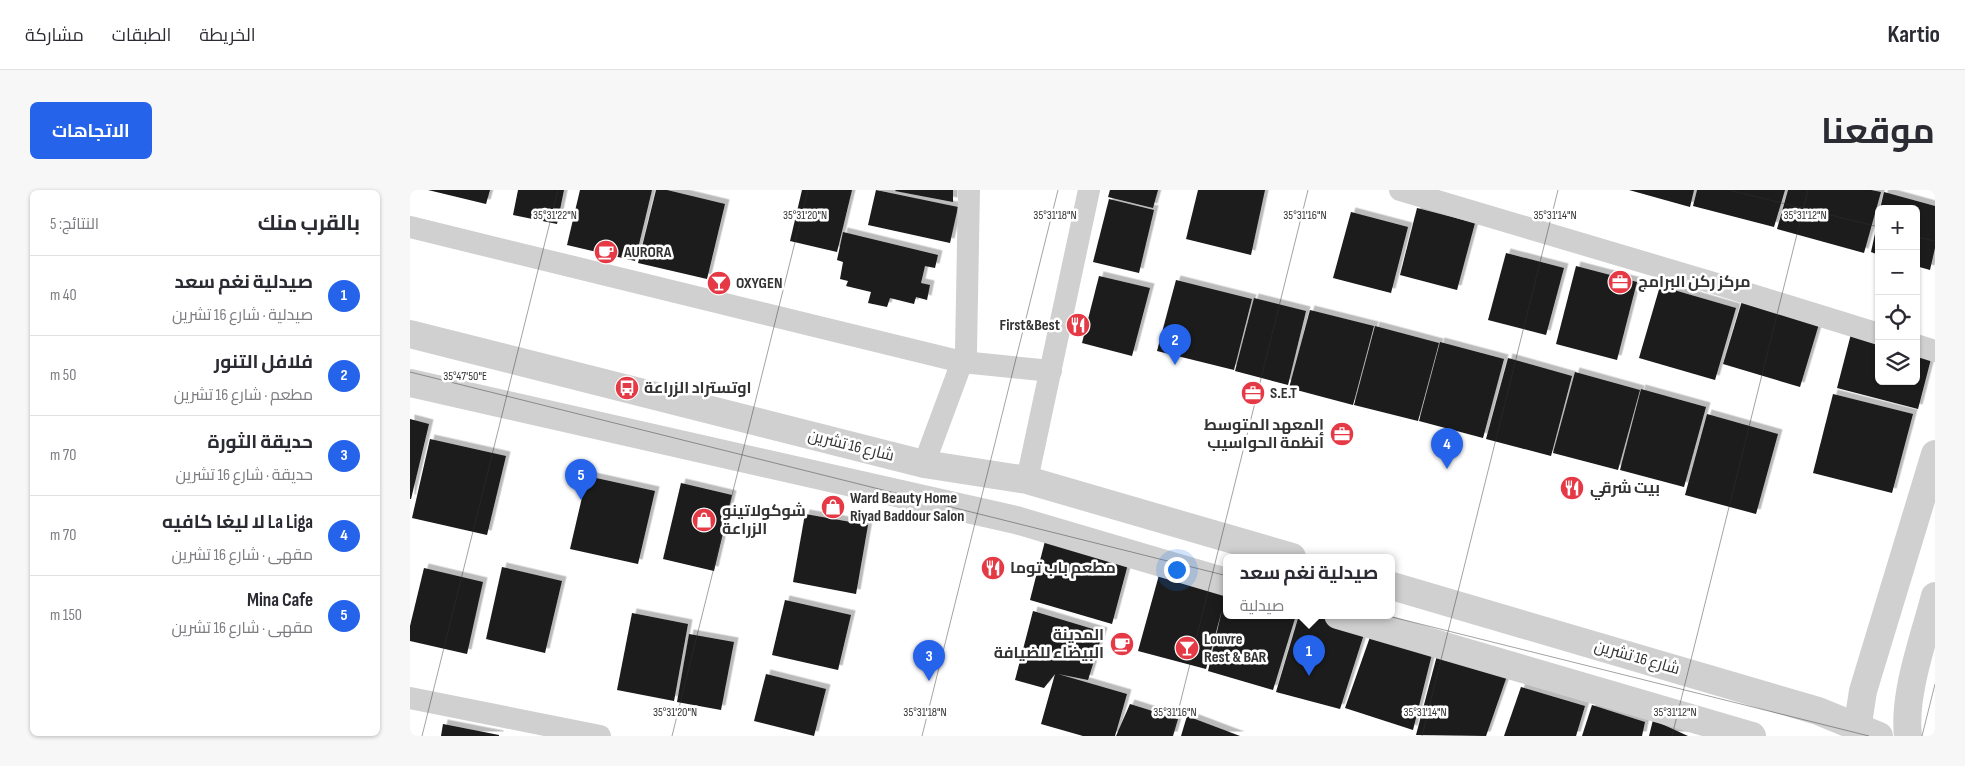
<!DOCTYPE html>
<html lang="ar">
<meta charset="utf-8">
<style>
body{margin:0;font-family:"Sofia Sans Condensed",Cairo,sans-serif;background:#f7f7f7;color:#2b2b33;direction:rtl}
.controls{position:absolute;right:15px;top:15px;display:grid;overflow:hidden;border-radius:8px;box-shadow:0 1px 4px #0004}
.controls button{width:45px;height:45px;display:grid;place-items:center;padding:0;border:0;border-bottom:1px solid #e1e1e2;background:#fff;color:#2b2b33;font:25px sans-serif}
.you{position:absolute;left:766px;top:379px;width:18px;height:18px;margin:-12px;border:4px solid #fff;border-radius:50%;background:#1a73e8;box-shadow:0 0 0 8px #1a73e833}
.badge{display:grid;place-items:center;width:32px;height:32px;border-radius:50%;background:#2563eb;color:#fff;font-size:16px;font-weight:700}
.pin{position:absolute;translate:-50% -41px;filter:drop-shadow(0 1px 2px #0008)}
.pin::after{content:'';position:absolute;top:26px;width:18px;height:15px;background:inherit;clip-path:polygon(0 0,100% 0,50% 100%)}
.popup{position:absolute;left:813px;top:364px;width:172px;height:65px;box-sizing:border-box;display:grid;place-content:center;border-radius:8px;background:#fff;filter:drop-shadow(0 1px 4px #0005);font-size:16px;white-space:nowrap;color:#7c7c81}
.popup b{font-size:19px;color:#2b2b33}
.popup::after{content:'';position:absolute;left:50%;top:100%;margin-left:-10px;border:10px solid transparent;border-top-color:#fff}
.list{margin:0;padding:0;list-style:none}
h2{display:flex;justify-content:space-between;align-items:center;height:65px;margin:0;padding:0 20px;font-size:21px}
h2 small{font-size:16px;font-weight:400;color:#7c7c81}
.list li{display:grid;grid-template-columns:32px 1fr auto;gap:15px;align-items:center;box-sizing:border-box;height:80px;padding:0 20px;border-top:1px solid #e1e1e2}
.list b{display:block;font-size:19px;white-space:nowrap}
.list p{margin:0;font-size:16px;white-space:nowrap;color:#7c7c81}
.list em{font-size:16px;font-style:normal;color:#7c7c81}
.icon{flex:none;width:28px;height:28px;fill:none;stroke:currentColor;stroke-width:2;stroke-linecap:round;stroke-linejoin:round}
.map{position:relative;flex:none;width:1525px;height:546px;overflow:hidden;direction:ltr;border-radius:8px}
header{display:flex;align-items:center;gap:30px;box-sizing:border-box;height:70px;padding:0 25px;background:#fff;border-bottom:1px solid #e1e1e2}
header strong{font-size:24px}
nav{display:flex;gap:28px;margin-inline-start:auto;font-size:18px}
.intro{display:flex;align-items:center;justify-content:space-between;box-sizing:border-box;height:120px;padding:0 30px}
h1{margin:0;font-size:35px}
.button{padding:12px 22px;border-radius:8px;background:#2563eb;color:#fff;font-size:18px;font-weight:700}
main{display:flex;gap:30px;padding:0 30px}
aside{flex:1;background:#fff;border-radius:8px;box-shadow:0 1px 4px #0004}
.map>svg:first-child{display:block}
.building{fill:#1a1a1a;filter:url(#shadow)}
.lines{fill:none;stroke-linecap:round;stroke-linejoin:round}
.minor{stroke:#d0d0d0;stroke-width:22}
.tertiary{stroke:#d0d0d0;stroke-width:28}
.ticks{fill:none;stroke:#333;stroke-width:1;stroke-opacity:0.45}
.labels{text-anchor:middle;dominant-baseline:central;stroke-width:5;stroke-linejoin:round;paint-order:stroke}
.poi-label{font-size:16px;font-weight:bold;fill:#333;stroke:#fff;text-anchor:start}
.street-label{font-size:16px;fill:#333;stroke:#fff}
.ticks-label{font-size:12px;text-anchor:middle;fill:#333;stroke:#fff;stroke-width:5;stroke-linejoin:round;paint-order:stroke}
</style>
<header>
<strong>Kartio</strong>
<nav><a>الخريطة</a><a>الطبقات</a><a>مشاركة</a></nav>
</header>
<div class="intro"><h1>موقعنا</h1><a class="button">الاتجاهات</a></div>
<main>
<div class="map">
<svg width="1525" height="546" viewBox="0 0 1525 546">
<defs>
<filter id="shadow"><feDropShadow dx="4.5" dy="-4.5" stdDeviation="0" flood-color="#0004"/></filter>
</defs>
<rect width="100%" height="100%" fill="#fff"/>
<!-- building -->
<g class="building">
<polygon points="18,0 80,0 76,14"/>
<polygon points="108,0 154,0 147,34 103,25"/>
<polygon points="170,0 242,0 225,71 157,55"/>
<polygon points="246,0 257,0 315,14 297,89 228,73"/>
<polygon points="392,0 442,0 427,62 380,51"/>
<polygon points="466,0 548,17 540,53 458,35"/>
<polygon points="486,0 543,0 543,12 485,1"/>
<polygon points="700,0 748,0 743,18 698,7"/>
<polygon points="788,0 855,0 841,65 776,49"/>
<polygon points="1219,0 1284,0 1280,17"/>
<polygon points="1287,0 1375,0 1364,37 1283,16"/>
<polygon points="1378,0 1461,0 1471,2 1454,63 1367,39"/>
<polygon points="1474,2 1525,16 1525,58 1520,80 1506,76 1506,19 1470,19"/>
<polygon points="699,9 744,20 729,83 683,72"/>
<polygon points="1007,18 1065,33 1047,100 990,85"/>
<polygon points="941,22 998,37 981,103 923,88"/>
<polygon points="1468,30 1469,30 1469,65 1461,62"/>
<polygon points="433,42 528,65 525,78 515,76 511,93 520,95 517,110 506,107 504,114 480,108 477,117 458,113 461,102 436,96 438,91 430,89 433,72 427,70"/>
<polygon points="1096,63 1154,78 1136,145 1078,130"/>
<polygon points="1166,76 1227,92 1207,170 1146,154"/>
<polygon points="689,86 740,98 722,166 672,153"/>
<polygon points="766,90 842,109 824,180 747,161"/>
<polygon points="1250,96 1326,118 1305,190 1229,168"/>
<polygon points="844,108 896,121 878,195 825,181"/>
<polygon points="1332,111 1409,134 1390,197 1313,174"/>
<polygon points="900,120 964,136 943,215 879,198"/>
<polygon points="965,136 1029,153 1008,231 944,215"/>
<polygon points="1441,144 1469,151 1469,191 1506,191 1506,161 1522,165 1508,219 1427,198"/>
<polygon points="1030,152 1094,169 1073,248 1009,231"/>
<polygon points="1098,168 1162,186 1141,266 1076,249"/>
<polygon points="1165,182 1230,200 1208,280 1143,263"/>
<polygon points="1231,199 1296,217 1274,297 1210,280"/>
<polygon points="1423,204 1503,224 1482,303 1403,283"/>
<polygon points="1297,224 1368,244 1346,324 1275,305"/>
<polygon points="0,229 19,234 1,309 0,309"/>
<polygon points="20,249 96,266 77,345 2,328"/>
<polygon points="177,286 245,301 228,374 160,359"/>
<polygon points="271,293 322,305 304,381 253,369"/>
<polygon points="395,324 458,335 446,404 383,392"/>
<polygon points="635,351 718,374 702,434 620,410"/>
<polygon points="92,377 152,391 135,463 76,449"/>
<polygon points="14,378 73,392 57,464 0,451 0,436"/>
<polygon points="749,385 816,402 816,425 886,425 863,500 798,481 812,420 796,479 728,461"/>
<polygon points="375,410 441,425 428,480 362,465"/>
<polygon points="623,421 693,442 678,490 648,484 717,504 705,546 673,546 631,534 645,484 634,498 605,490"/>
<polygon points="222,423 278,434 264,511 207,500"/>
<polygon points="889,425 906,425 955,441 930,519 866,502"/>
<polygon points="279,444 324,452 311,520 267,512"/>
<polygon points="960,447 1022,464 1003,540 935,518"/>
<polygon points="1029,458 1097,486 1076,546 1006,545"/>
<polygon points="356,484 416,499 404,546 344,531"/>
<polygon points="1111,497 1175,516 1166,546 1094,546"/>
<polygon points="720,514 768,529 763,546 706,546"/>
<polygon points="1182,515 1235,532 1232,546 1172,546"/>
<polygon points="777,526 830,546 771,546"/>
<polygon points="1243,530 1278,546 1239,546"/>
<polygon points="33,534 89,545 89,546 31,546"/>
</g>
<g class="lines">
<!-- minor -->
<g class="minor">
<polyline points="990,0 1307,94 1469,144"/>
<polyline points="0,37 552,172 641,181"/>
<polyline points="1506,155 1525,161"/>
<polyline points="514,274 556,161 559,0"/>
<polyline points="617,290 679,0"/>
<polyline points="0,508 190,546"/>
</g>
<!-- tertiary -->
<g class="tertiary">
<polyline points="0,144 514,274 617,290 882,367"/>
<polyline points="0,193 606,330 816,392"/>
<polyline points="982,396 1408,521 1469,546"/>
<polyline points="928,425 1342,546"/>
<polyline points="1446,546 1453,501 1525,264"/>
<path d="M1498,546C1493,504 1514,448 1525,406"/>
</g>
</g>
<!-- ticks -->
<path class="ticks" d="M1319,0L1469,37M1506,47L1525,51M0,182L1459,546M12,546L148,0M262,546L398,0M512,546L648,0M762,546L898,0M1012,546L1148,0M1262,546L1398,0M1512,546L1525,494"/>
<!-- icons -->
<defs>
<g id="cafe-disc" transform="scale(1.25)"><circle r="9.5" fill="#e63946" stroke="#fff"/><path d="M-5.5-4.5H6V0H3Q3 3.5 0 3.5H-2.5Q-5.5 3.5-5.5 0ZM3-3.2v2h1.7v-2ZM-6 4.5H4V6H-6Z" fill="#fff"/></g>
<g id="office-disc" transform="scale(1.25)"><circle r="9.5" fill="#e63946" stroke="#fff"/><path d="M-6-3h4V-5.5h4V-3h4V5H-6ZM-1-4.5V-3h2v-1.5ZM-6 0V1H6V0Z" fill="#fff"/></g>
<g id="bar-disc" transform="scale(1.25)"><circle r="9.5" fill="#e63946" stroke="#fff"/><path d="M-6-5H6L.8 .8V4.5H3.5V6h-7V4.5H-.8V.8Z" fill="#fff"/></g>
<g id="restaurant-disc" transform="scale(1.25)"><circle r="9.5" fill="#e63946" stroke="#fff"/><path d="M-5-6h1v4h1v-4h1v4h1v-4h1v5L-1.5 .5V6h-2V.5L-5-1ZM5-6V6H3V1.5H1.5Q1.5-4 5-6Z" fill="#fff"/></g>
<g id="bus-disc" transform="scale(1.25)"><circle r="9.5" fill="#e63946" stroke="#fff"/><path d="M-5-6H5V4H4V6H2V4H-2V6H-4V4H-5ZM-3.5-4V0h7V-4ZM-3.5 1.2v1.5H-2V1.2ZM2 1.2v1.5H3.5V1.2Z" fill="#fff"/></g>
<g id="shop-disc" transform="scale(1.25)"><circle r="9.5" fill="#e63946" stroke="#fff"/><path d="M-5-2.5h2.3a2.7 3.5 0 0 1 5.4 0H5L5.5 6h-11ZM-1.5-2.5h3a1.5 2.3 0 0 0-3 0Z" fill="#fff"/></g>
</defs>
<g fill-rule="evenodd">
<use href="#cafe-disc" x="196" y="62"/>
<use href="#office-disc" x="1210" y="92"/>
<use href="#bar-disc" x="309" y="93"/>
<use href="#restaurant-disc" x="668" y="135"/>
<use href="#bus-disc" x="217" y="198"/>
<use href="#office-disc" x="843" y="203"/>
<use href="#office-disc" x="932" y="244"/>
<use href="#restaurant-disc" x="1162" y="298"/>
<use href="#shop-disc" x="423" y="317"/>
<use href="#shop-disc" x="294" y="330"/>
<use href="#restaurant-disc" x="583" y="378"/>
<use href="#cafe-disc" x="712" y="454"/>
<use href="#bar-disc" x="777" y="458"/>
</g>
<g class="labels">
<!-- poi labels -->
<g class="poi-label">
<text x="214" y="62">AURORA</text>
<text x="1228" y="92">مركز ركن البرامج</text>
<text x="326" y="93">OXYGEN</text>
<text x="650" y="135" text-anchor="end">First&amp;Best</text>
<text x="234" y="198">اوتستراد الزراعة</text>
<text x="860" y="203">S.E.T</text>
<text x="914" y="235" text-anchor="end">المعهد المتوسط<tspan x="914" dy="18">أنظمة الحواسيب</tspan></text>
<text x="1180" y="298">بيت شرقي</text>
<text x="440" y="308">Ward Beauty Home<tspan x="440" dy="18">Riyad Baddour Salon</tspan></text>
<text x="312" y="321">شوكولاتينو<tspan x="312" dy="18">الزراعة</tspan></text>
<text x="600" y="378">مطعم باب توما</text>
<text x="694" y="445" text-anchor="end">المدينة<tspan x="694" dy="18">البيضاء للضيافة</tspan></text>
<text x="794" y="449">Louvre<tspan x="794" dy="18">Rest &amp; BAR</tspan></text>
</g>
<!-- street labels -->
<g class="street-label">
<text transform="translate(441 256) rotate(14)">شارع 16 تشرين</text>
<text transform="translate(1227 468) rotate(16)">شارع 16 تشرين</text>
</g>
</g>
<g class="ticks-label">
<text x="145" y="29">35°31'22"N</text>
<text x="395" y="29">35°31'20"N</text>
<text x="645" y="29">35°31'18"N</text>
<text x="895" y="29">35°31'16"N</text>
<text x="1145" y="29">35°31'14"N</text>
<text x="1395" y="29">35°31'12"N</text>
<text x="55" y="190">35°47'50"E</text>
<text x="265" y="526">35°31'20"N</text>
<text x="515" y="526">35°31'18"N</text>
<text x="765" y="526">35°31'16"N</text>
<text x="1015" y="526">35°31'14"N</text>
<text x="1265" y="526">35°31'12"N</text>
</g>
</svg>
<div class="controls">
<button>+</button>
<button>−</button>
<button><svg class="icon" aria-label="locate" viewBox="0 0 24 24"><circle cx="12" cy="12" r="6"/><path d="M12 2v4M12 18v4M2 12h4M18 12h4"/></svg></button>
<button><svg class="icon" aria-label="layers" viewBox="0 0 24 24"><path d="M12 4l9 5-9 5-9-5zM3 14l9 5 9-5"/></svg></button>
</div>
<div class="you"></div>
<div class="pin badge" style="left:899px;top:486px">1</div>
<div class="popup"><b>صيدلية نغم سعد</b>صيدلية</div>
<div class="pin badge" style="left:765px;top:175px">2</div>
<div class="pin badge" style="left:519px;top:491px">3</div>
<div class="pin badge" style="left:1037px;top:279px">4</div>
<div class="pin badge" style="left:171px;top:310px">5</div>
</div>
<aside>
<h2>بالقرب منك<small>النتائج: 5</small></h2>
<ul class="list">
<li><span class="badge">1</span><div><b>صيدلية نغم سعد</b><p>صيدلية · شارع 16 تشرين</p></div><em>40 m</em></li>
<li><span class="badge">2</span><div><b>فلافل التنور</b><p>مطعم · شارع 16 تشرين</p></div><em>50 m</em></li>
<li><span class="badge">3</span><div><b>حديقة الثورة</b><p>حديقة · شارع 16 تشرين</p></div><em>70 m</em></li>
<li><span class="badge">4</span><div><b>La Liga لا ليغا كافيه</b><p>مقهى · شارع 16 تشرين</p></div><em>70 m</em></li>
<li><span class="badge">5</span><div><b>Mina Cafe</b><p>مقهى · شارع 16 تشرين</p></div><em>150 m</em></li>
</ul>
</aside>
</main>
